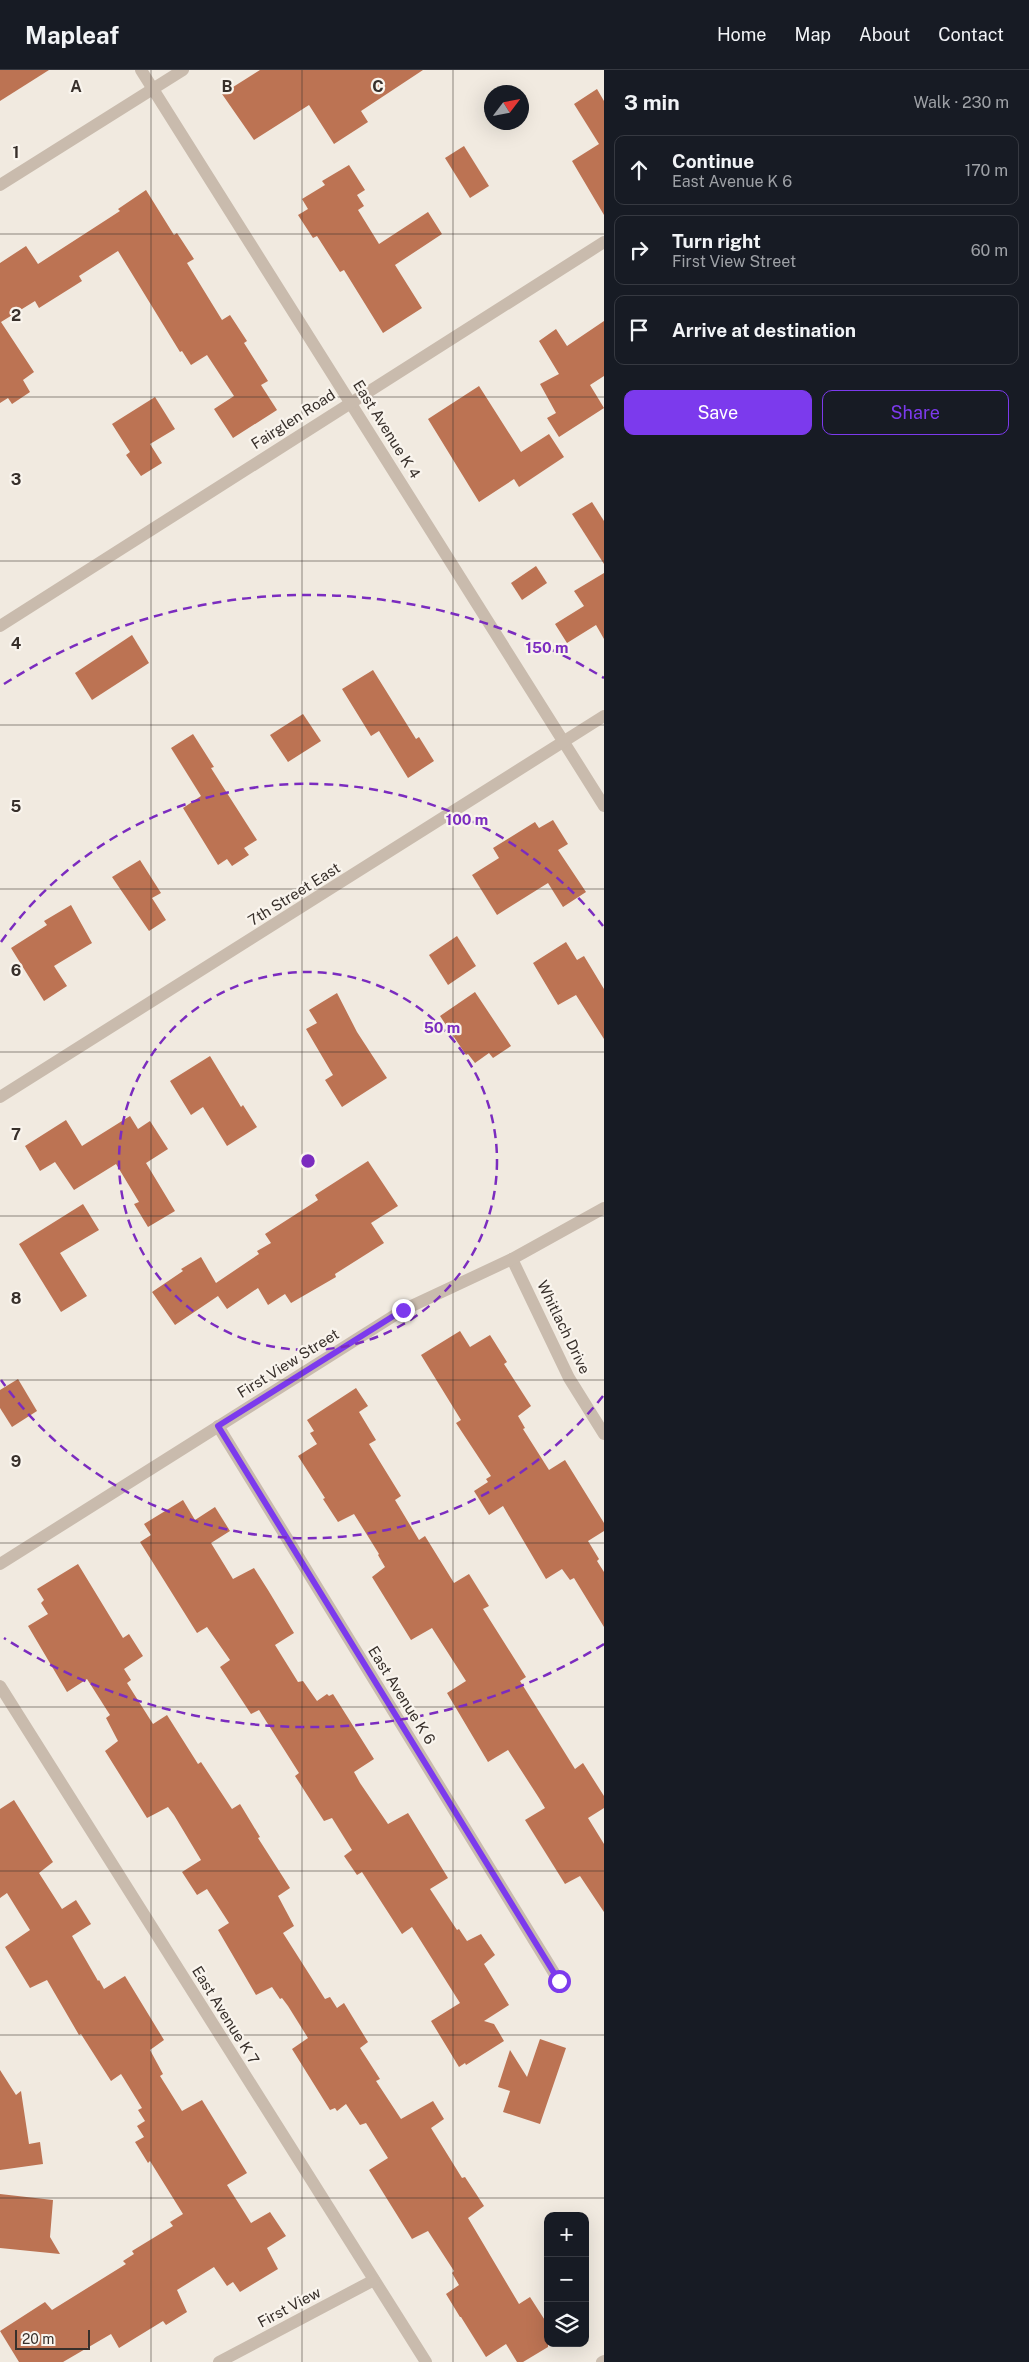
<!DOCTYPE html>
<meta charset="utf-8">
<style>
body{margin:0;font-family:"Public Sans",sans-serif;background:#20242c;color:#f1f3f6}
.controls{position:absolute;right:15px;bottom:15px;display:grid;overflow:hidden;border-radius:10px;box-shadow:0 5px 20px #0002}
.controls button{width:45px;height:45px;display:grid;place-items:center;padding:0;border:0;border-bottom:1px solid #363941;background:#171b24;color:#f1f3f6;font:25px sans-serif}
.compass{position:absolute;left:484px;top:15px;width:45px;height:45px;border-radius:50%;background:#171b24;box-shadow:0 5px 20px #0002;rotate:58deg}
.scale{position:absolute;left:15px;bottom:12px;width:75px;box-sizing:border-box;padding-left:5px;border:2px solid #38302b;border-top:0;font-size:14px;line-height:18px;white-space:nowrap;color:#38302b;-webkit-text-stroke:4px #f9f4ed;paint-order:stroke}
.stop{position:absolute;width:15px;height:15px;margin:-11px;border:4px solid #7c3aed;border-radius:50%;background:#fff}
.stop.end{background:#7c3aed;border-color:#fff;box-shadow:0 1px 5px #0008}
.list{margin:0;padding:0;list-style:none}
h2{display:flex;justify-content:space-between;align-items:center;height:65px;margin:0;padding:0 20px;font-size:21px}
h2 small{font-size:16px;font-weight:400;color:#9ea1a6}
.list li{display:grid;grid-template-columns:32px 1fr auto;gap:15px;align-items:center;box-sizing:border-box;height:70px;margin:0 10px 10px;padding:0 10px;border:1px solid #363941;border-radius:10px}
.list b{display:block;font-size:19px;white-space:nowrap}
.list p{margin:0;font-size:16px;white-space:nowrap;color:#9ea1a6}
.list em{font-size:16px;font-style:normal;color:#9ea1a6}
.actions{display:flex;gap:10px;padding:15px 20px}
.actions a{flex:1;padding:11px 0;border:1px solid #7c3aed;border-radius:10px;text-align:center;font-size:18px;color:#7c3aed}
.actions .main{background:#7c3aed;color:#fff}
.icon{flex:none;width:28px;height:28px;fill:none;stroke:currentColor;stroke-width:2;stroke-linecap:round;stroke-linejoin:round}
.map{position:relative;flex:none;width:604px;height:2292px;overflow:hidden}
header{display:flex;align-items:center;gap:30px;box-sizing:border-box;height:70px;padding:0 25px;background:#171b24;border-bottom:1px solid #363941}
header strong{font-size:24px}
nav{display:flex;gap:28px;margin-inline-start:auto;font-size:18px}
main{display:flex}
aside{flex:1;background:#171b24}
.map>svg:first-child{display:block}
.building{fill:#bc7353}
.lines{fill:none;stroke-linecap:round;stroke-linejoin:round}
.minor{stroke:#c9bbad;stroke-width:12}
.route{stroke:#7c3aed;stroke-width:6}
.grid{fill:none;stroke:#38302b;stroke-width:1;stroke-opacity:0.55}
.ring{fill:none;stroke:#7b2cbf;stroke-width:2.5;stroke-dasharray:9 6}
.labels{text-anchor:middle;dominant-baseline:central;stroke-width:4.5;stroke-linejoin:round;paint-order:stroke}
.street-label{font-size:15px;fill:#38302b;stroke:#f9f4ed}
.grid-label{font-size:16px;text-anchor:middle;font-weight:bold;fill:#38302b;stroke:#f9f4ed;stroke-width:4.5;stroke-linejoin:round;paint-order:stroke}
.centre{fill:#7b2cbf;stroke:#f9f4ed;stroke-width:2.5}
.ring-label{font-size:15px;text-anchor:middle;font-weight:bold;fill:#7b2cbf;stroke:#f9f4ed;stroke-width:4.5;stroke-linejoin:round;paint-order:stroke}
</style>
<header>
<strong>Mapleaf</strong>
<nav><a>Home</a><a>Map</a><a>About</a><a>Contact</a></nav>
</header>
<main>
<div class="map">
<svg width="604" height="2292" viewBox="0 0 604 2292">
<rect width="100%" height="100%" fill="#f1eae0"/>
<!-- building -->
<g class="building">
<polygon points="0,0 49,0 0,31"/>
<polygon points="260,0 423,0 361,41 368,52 334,74 309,35 254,70 222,24"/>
<polygon points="597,19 604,31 604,145 572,91 599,74 574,34"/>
<polygon points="464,76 489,116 470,128 445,88"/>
<polygon points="349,95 365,120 357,125 364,136 358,140 379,174 428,142 442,164 395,195 422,238 383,263 344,200 340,202 317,166 313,168 298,145 308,139 302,129 325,115 322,111"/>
<polygon points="146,120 174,165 177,163 194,189 187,193 222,250 230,245 247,271 244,273 268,311 261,315 277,340 233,368 214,339 234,326 207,285 191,295 182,281 180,282 118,181 79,206 82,211 39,238 35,231 1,252 34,302 23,310 30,322 12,334 8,328 0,333 0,193 26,176 38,194 120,141 118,139"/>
<polygon points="604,251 604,306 590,315 604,338 559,367 547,348 556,343 540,314 559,304 539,271 556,259 567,276"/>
<polygon points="479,316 521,382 549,364 564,387 519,417 514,409 479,432 428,349"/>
<polygon points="155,327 175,359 150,374 162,393 141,406 126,385 130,382 112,354"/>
<polygon points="592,432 604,451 604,494 572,444"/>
<polygon points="536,496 547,513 522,530 511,513"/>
<polygon points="604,503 604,569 596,555 567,573 555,554 584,536 574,521"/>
<polygon points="132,565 149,593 92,630 75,603"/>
<polygon points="373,600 416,669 419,667 434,691 408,708 379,661 371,666 342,619"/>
<polygon points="303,644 321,671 288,692 270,665"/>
<polygon points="193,664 214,697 211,698 257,770 244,778 249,785 232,796 227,789 218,795 183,738 201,726 171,678"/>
<polygon points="553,750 568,774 558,780 586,822 563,837 548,813 497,845 472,805 499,788 493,778 535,752 539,758"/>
<polygon points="140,790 161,823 152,828 166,850 149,861 112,807"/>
<polygon points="71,835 92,873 54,896 67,916 44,931 11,878 47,855 44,851"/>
<polygon points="457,866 476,896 448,915 429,885"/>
<polygon points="566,872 577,890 584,886 604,919 604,969 576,925 558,935 533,893"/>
<polygon points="475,922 511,976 493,988 489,983 475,993 468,984 466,985 440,946"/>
<polygon points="337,923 357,962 387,1008 342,1037 325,1010 333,1005 306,959 317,953 309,940"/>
<polygon points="210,986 241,1037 243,1035 257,1057 227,1076 203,1037 191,1045 170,1011"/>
<polygon points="130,1046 138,1059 150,1051 168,1079 146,1093 175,1141 148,1157 134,1134 139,1132 116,1094 74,1120 55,1092 40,1101 25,1076 66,1050 82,1076"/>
<polygon points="368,1091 398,1136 371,1153 384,1173 335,1204 336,1207 291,1233 285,1224 268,1235 258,1218 227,1239 218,1226 175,1255 152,1222 183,1201 181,1199 201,1187 216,1213 259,1184 257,1181 271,1173 265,1164 318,1130 315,1125"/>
<polygon points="83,1134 99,1160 60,1183 87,1226 61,1242 19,1174"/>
<polygon points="460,1261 470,1277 490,1265 507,1292 504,1294 531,1336 518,1346 525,1358 523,1359 549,1400 565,1390 604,1453 604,1461 588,1471 599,1489 597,1491 604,1502 604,1557 574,1508 570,1510 562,1499 546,1509 503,1436 489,1445 474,1421 488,1412 486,1409 491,1406 456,1353 461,1350 421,1285"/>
<polygon points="18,1309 37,1341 12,1357 0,1338 0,1320"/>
<polygon points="356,1318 368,1336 359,1342 376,1370 369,1374 401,1426 395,1430 419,1470 425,1466 454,1513 469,1504 489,1536 483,1539 526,1607 520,1611 575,1699 583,1693 604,1726 604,1738 588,1748 604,1774 604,1842 580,1806 565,1814 525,1750 545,1738 539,1728 508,1680 488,1692 447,1623 466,1611 432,1558 411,1570 372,1507 385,1497 378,1485 379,1484 354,1444 338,1452 323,1429 325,1428 298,1386 317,1374 310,1363 314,1361 307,1350"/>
<polygon points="183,1430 195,1450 215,1437 230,1461 211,1473 233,1509 254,1498 268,1520 294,1563 275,1575 298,1612 303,1611 317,1631 327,1624 329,1626 333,1624 374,1689 354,1702 360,1713 388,1754 408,1743 448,1808 430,1819 451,1851 457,1860 459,1859 467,1871 481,1864 495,1885 484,1894 509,1935 484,1951 494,1954 504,1971 466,1995 465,1993 459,1997 431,1951 460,1933 412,1857 402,1864 362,1802 357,1805 344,1786 352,1780 332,1748 324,1751 295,1706 299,1703 259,1640 251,1644 220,1597 230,1590 207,1557 197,1563 140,1472 151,1465 144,1454"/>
<polygon points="78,1494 123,1568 129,1564 143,1586 124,1599 131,1610 127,1613 153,1654 167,1645 198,1694 201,1692 232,1739 240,1734 260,1767 258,1768 290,1818 278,1826 294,1856 283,1863 325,1929 330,1927 337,1938 344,1933 368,1972 360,1978 380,2009 376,2011 401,2049 433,2031 444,2049 431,2058 462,2108 465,2107 484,2136 468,2148 519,2234 530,2227 548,2255 548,2277 523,2292 517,2292 506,2274 486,2287 461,2247 460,2247 446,2224 459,2215 452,2203 454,2201 428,2161 412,2169 369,2100 388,2088 366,2053 360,2055 346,2034 337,2041 335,2038 330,2040 292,1979 308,1968 288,1936 282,1928 280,1929 272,1917 256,1925 218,1860 229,1853 207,1819 197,1825 182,1802 201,1790 174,1745 168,1737 147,1748 105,1681 118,1671 106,1648 110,1645 87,1609 67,1622 28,1556 48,1544 41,1533 44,1530 37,1519"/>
<polygon points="14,1730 53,1792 39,1803 62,1839 76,1830 91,1854 72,1866 98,1911 99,1910 104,1919 125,1906 164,1970 150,1980 163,2004 160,2006 182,2041 202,2030 247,2103 227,2115 251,2153 270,2142 286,2166 267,2178 278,2199 240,2222 233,2212 227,2216 214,2197 177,2220 187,2242 166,2255 163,2251 119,2278 111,2264 63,2292 19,2292 0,2261 45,2232 52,2240 126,2194 123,2191 134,2184 132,2181 173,2156 170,2152 183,2144 150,2091 148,2093 135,2072 144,2067 137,2056 145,2051 138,2040 142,2038 121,2004 111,2011 81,1964 79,1965 47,1910 30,1918 5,1877 30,1860 7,1823 0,1828 0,1739"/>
<polygon points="540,1969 566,1978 540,2054 503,2042 510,2021 498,2017 510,1980 527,2007"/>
<polygon points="0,2000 16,2025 21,2021 29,2074 40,2072 43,2094 0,2100"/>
<polygon points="0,2124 53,2130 50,2167 60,2184 0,2178"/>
</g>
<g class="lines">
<!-- minor -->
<g class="minor">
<polyline points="141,0 604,736"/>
<polyline points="0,115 183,0"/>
<polyline points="0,556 604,172"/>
<polyline points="0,1027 604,646"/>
<polyline points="512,1189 569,1308 604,1364"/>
<polyline points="218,1356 559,1911"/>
<polyline points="0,1494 403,1240 512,1189 604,1138"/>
<polyline points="0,1616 426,2292"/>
<polyline points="219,2292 374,2210"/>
<polyline points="602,2292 604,2291"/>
</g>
</g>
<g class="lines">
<!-- route -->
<polyline class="route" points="403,1240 218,1356 559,1911"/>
</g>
<!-- grid -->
<path class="grid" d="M151,0V2292M302,0V2292M453,0V2292M0,164H604M0,327H604M0,491H604M0,655H604M0,819H604M0,982H604M0,1146H604M0,1310H604M0,1473H604M0,1637H604M0,1801H604M0,1965H604M0,2128H604"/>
<!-- distance rings -->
<g class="ring">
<circle cx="308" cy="1091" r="189"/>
<path d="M603 1326A377 377 0 0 1 1 1310M1 872A377 377 0 0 1 603 856"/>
<path d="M604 1574A566 566 0 0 1 4 1568M4 614A566 566 0 0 1 604 608"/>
</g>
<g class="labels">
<!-- street labels -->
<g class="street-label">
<text transform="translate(293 349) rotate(-33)">Fairglen Road</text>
<text transform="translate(387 359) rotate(58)">East Avenue K 4</text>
<text transform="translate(294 824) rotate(-32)">7th Street East</text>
<text transform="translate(564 1257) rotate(64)">Whitlach Drive</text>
<text transform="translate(288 1293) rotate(-32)">First View Street</text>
<text transform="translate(402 1625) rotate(58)">East Avenue K 6</text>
<text transform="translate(226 1945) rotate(58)">East Avenue K 7</text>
<text transform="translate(289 2237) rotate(-28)">First View</text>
</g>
</g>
<g class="grid-label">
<text x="76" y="22">A</text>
<text x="227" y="22">B</text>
<text x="378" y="22">C</text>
<text x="16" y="88">1</text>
<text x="16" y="251">2</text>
<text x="16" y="415">3</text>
<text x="16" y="579">4</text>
<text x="16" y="742">5</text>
<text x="16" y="906">6</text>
<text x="16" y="1070">7</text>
<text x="16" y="1234">8</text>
<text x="16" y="1397">9</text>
</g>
<circle cx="308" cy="1091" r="8" class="centre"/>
<g class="ring-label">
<text x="547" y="583">150 m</text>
<text x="467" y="755">100 m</text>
<text x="442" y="963">50 m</text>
</g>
</svg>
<div class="controls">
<button>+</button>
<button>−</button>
<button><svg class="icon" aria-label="layers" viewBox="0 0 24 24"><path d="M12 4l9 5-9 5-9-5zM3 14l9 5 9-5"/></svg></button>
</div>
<svg class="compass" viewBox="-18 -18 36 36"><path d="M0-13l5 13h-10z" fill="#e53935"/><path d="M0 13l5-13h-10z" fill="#9ea1a6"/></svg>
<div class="scale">20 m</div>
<div class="stop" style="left:559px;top:1911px"></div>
<div class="stop end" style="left:403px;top:1240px"></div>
</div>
<aside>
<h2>3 min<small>Walk · 230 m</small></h2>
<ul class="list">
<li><svg class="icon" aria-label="ahead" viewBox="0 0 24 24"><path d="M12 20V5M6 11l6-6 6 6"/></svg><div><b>Continue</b><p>East Avenue K 6</p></div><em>170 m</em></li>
<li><svg class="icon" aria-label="right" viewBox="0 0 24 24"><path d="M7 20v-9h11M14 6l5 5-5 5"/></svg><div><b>Turn right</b><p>First View Street</p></div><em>60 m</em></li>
<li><svg class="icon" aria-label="arrive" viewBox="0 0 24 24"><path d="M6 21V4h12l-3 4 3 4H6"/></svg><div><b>Arrive at destination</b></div></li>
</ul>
<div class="actions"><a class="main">Save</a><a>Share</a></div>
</aside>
</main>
